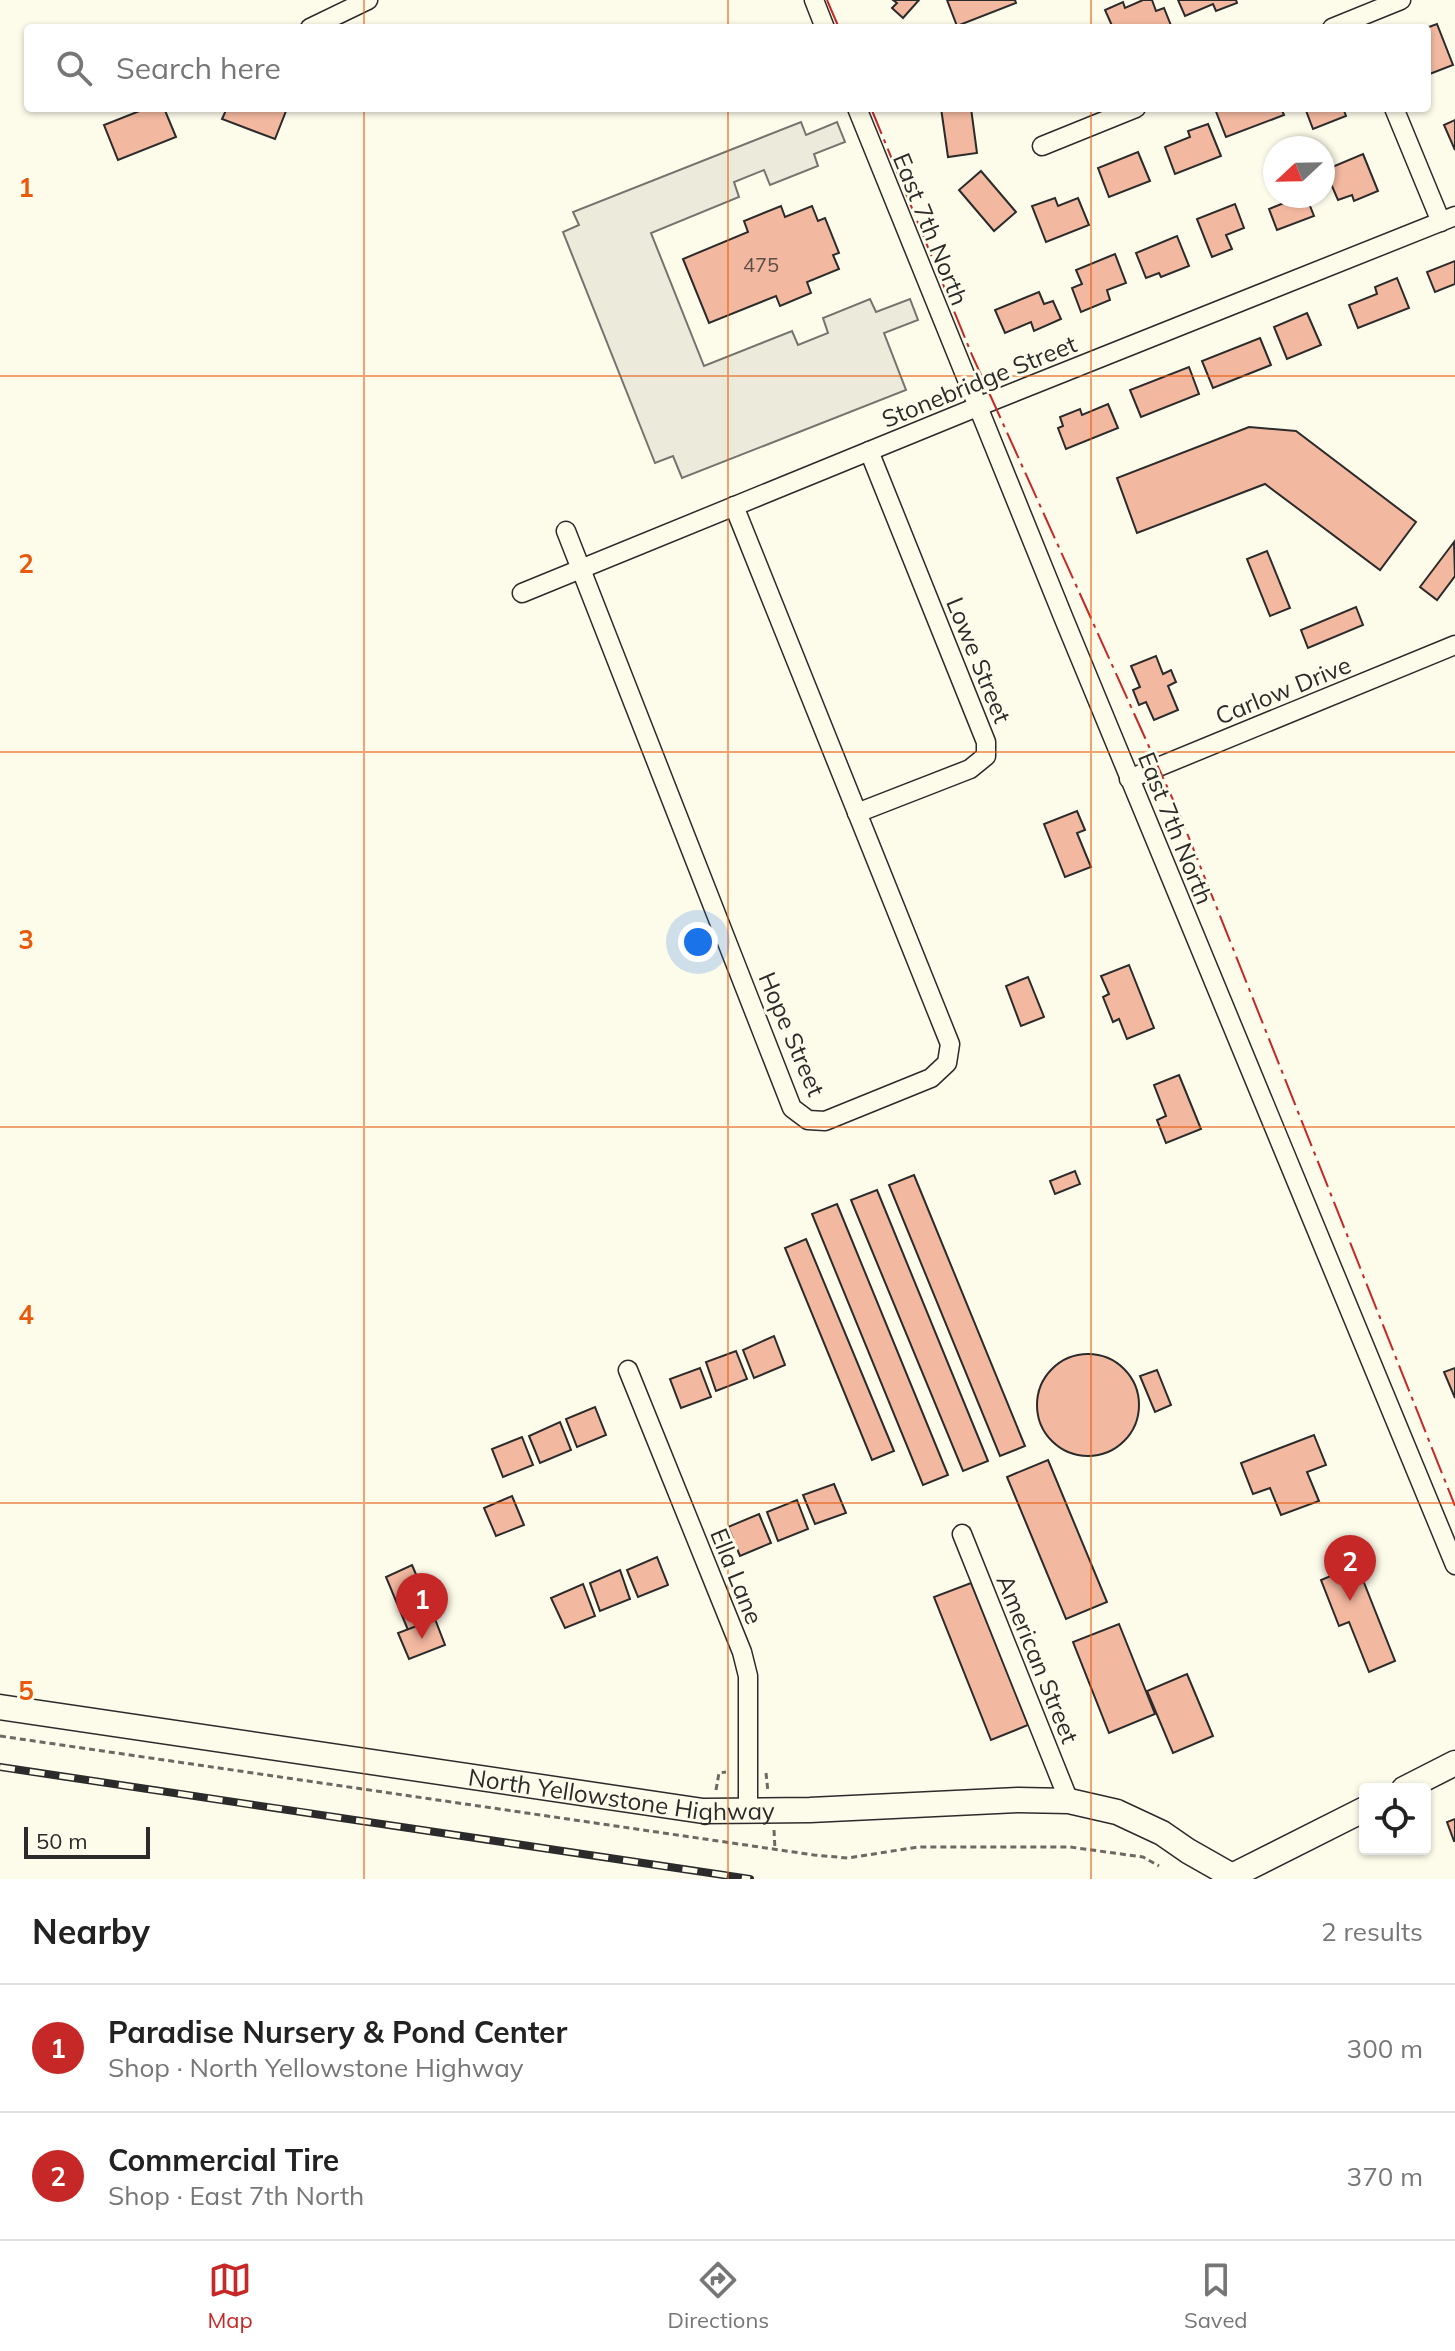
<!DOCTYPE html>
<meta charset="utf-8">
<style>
body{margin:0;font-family:Mulish,sans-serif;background:#f6f6f6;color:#222}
.controls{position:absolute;right:24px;bottom:24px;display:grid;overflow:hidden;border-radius:8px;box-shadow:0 2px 6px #0004}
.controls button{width:72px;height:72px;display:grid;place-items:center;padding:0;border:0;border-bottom:2px solid #e0e0e0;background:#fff;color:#222;font:40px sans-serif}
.compass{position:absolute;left:1263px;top:136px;width:72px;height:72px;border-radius:50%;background:#fff;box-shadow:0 2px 6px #0004;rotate:248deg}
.scale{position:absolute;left:24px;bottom:20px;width:126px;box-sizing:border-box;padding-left:8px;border:4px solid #2b2b2b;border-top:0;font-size:22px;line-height:28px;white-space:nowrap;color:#2b2b2b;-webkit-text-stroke:6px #fdfbea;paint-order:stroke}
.you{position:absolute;left:698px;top:942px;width:28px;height:28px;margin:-20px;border:6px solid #fff;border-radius:50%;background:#1a73e8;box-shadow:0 0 0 12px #1a73e833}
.badge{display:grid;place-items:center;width:52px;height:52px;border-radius:50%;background:#c62828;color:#fff;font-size:26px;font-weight:700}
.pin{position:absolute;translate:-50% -66px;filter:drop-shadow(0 2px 4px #0008)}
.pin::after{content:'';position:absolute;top:42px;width:28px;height:24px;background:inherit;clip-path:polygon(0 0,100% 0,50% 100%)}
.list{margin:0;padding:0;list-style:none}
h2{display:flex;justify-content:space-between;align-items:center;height:104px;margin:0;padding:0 32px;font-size:34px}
h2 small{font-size:26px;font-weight:400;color:#767676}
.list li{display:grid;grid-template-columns:52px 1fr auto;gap:24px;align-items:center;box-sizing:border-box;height:128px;padding:0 32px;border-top:2px solid #e0e0e0}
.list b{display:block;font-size:30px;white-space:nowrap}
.list p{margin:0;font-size:26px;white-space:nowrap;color:#767676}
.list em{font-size:26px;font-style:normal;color:#767676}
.icon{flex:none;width:44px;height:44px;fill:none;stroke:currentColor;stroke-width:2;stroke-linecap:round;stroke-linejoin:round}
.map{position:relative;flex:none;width:1455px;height:1879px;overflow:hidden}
.search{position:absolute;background:#fff;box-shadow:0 2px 6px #0004;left:24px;right:24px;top:24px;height:88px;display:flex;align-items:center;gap:20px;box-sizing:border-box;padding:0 28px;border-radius:8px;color:#767676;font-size:30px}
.sheet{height:360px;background:#fff}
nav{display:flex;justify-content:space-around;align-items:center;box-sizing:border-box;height:112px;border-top:2px solid #e0e0e0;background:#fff;font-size:22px;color:#767676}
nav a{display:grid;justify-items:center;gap:4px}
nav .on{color:#c62828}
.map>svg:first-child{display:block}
.parking{fill:#eceadb;stroke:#74746e;stroke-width:2}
.building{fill:#f2b8a0;stroke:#2b2b2b;stroke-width:2}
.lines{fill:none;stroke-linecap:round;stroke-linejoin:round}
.minor-casing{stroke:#2b2b2b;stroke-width:21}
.major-casing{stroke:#2b2b2b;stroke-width:27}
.path{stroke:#6a6964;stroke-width:3;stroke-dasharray:6 4;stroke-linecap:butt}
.minor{stroke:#fdfbea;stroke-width:18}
.major{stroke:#fdfbea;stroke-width:24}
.rail-casing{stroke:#2b2b2b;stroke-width:8}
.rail{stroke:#fdfbea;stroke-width:5;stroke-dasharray:15;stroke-linecap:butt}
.power{stroke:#c62828;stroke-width:2;stroke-dasharray:28 6 4 6;stroke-linecap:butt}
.grid{fill:none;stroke:#e8590c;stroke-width:2;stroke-opacity:0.55}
.labels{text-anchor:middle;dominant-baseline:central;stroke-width:6;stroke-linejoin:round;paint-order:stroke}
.number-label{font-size:20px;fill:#5d4e48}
.street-label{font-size:24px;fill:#2b2b2b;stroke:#fdfbea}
.grid-label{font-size:26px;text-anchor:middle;font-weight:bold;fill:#e8590c;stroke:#fdfbea;stroke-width:6;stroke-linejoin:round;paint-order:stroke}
</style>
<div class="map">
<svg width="1455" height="1879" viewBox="0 0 1455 1879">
<rect width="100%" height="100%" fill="#fdfbea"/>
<!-- parking -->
<polygon class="parking" points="801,122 806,135 837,122 845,142 814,154 818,166 770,185 764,170 734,182 739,197 651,233 704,366 792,331 798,345 828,333 823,318 870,299 876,312 910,299 918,320 884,333 906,390 682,478 673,456 655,463 563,232 579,225 573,212"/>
<!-- building -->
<g class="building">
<polygon points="893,0 919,0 903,18 892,8 897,3"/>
<polygon points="947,0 1015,0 1016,3 957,26"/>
<polygon points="1143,0 1152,0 1156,11 1164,8 1172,28 1113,28 1105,10 1123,2 1125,8"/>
<polygon points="1178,0 1236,0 1237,3 1216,11 1213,4 1185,16"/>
<polygon points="1437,24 1453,65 1427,75 1426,28"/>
<polygon points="147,108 164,108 176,137 118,160 104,125"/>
<polygon points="227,108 279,108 286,111 275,139 222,119"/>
<polygon points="941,108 971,108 977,153 948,157"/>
<polygon points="1219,108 1281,108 1284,115 1226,137 1215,109"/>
<polygon points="1305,108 1343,108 1346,116 1313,129"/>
<polygon points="1455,120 1455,150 1444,125"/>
<polygon points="1208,124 1221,156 1175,174 1165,147 1190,137 1188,131"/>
<polygon points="1138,152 1150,181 1109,197 1098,168"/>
<polygon points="1363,154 1378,191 1354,201 1352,195 1338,200 1325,170"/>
<polygon points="981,171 1016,212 994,231 959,190"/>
<polygon points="1301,196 1306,196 1314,216 1277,230 1269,209"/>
<polygon points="1055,198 1058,206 1078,198 1089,225 1046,242 1032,206"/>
<polygon points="1235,204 1244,228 1226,235 1232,249 1212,257 1197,219"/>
<polygon points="781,206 785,217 812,206 818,221 825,218 839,253 833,255 839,269 807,282 811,293 780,306 776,296 709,323 683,259 748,232 744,221"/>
<polygon points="1177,236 1189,266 1161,277 1159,273 1146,278 1136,253"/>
<polygon points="1115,254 1126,283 1107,290 1110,300 1081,312 1072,288 1082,284 1076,270"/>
<polygon points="1455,261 1455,284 1435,292 1427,272"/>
<polygon points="1397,278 1409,308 1358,328 1349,305 1377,294 1375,287"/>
<polygon points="1039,292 1044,304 1053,301 1061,319 1034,331 1031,322 1005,333 995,310"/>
<polygon points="1307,313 1321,345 1287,359 1274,327"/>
<polygon points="1260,338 1271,365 1213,388 1202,361"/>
<polygon points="1189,367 1199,394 1141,417 1130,390"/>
<polygon points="1108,404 1118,428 1066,449 1058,428 1063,426 1060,417 1080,409 1082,415"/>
<polygon points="1249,427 1296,431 1416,522 1380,570 1265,484 1137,533 1117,478"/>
<polygon points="1454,542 1455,576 1437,600 1420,587"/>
<polygon points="1267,551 1290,608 1270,616 1247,559"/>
<polygon points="1356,607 1363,625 1308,648 1301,630"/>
<polygon points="1156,656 1163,674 1171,670 1176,682 1168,686 1178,710 1154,720 1146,702 1139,705 1133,690 1140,687 1131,666"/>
<polygon points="1077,811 1085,830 1077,833 1091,867 1065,877 1044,824"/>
<polygon points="1129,965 1154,1028 1127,1039 1119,1019 1113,1022 1103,997 1109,994 1101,976"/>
<polygon points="1028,977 1044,1017 1021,1026 1006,986"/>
<polygon points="1179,1075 1201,1129 1166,1143 1157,1120 1166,1116 1154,1085"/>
<polygon points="1075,1171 1080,1184 1055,1194 1050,1181"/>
<polygon points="914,1175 1025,1446 1000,1456 889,1185"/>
<polygon points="877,1190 988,1461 963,1471 851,1200"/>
<polygon points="837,1204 948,1475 923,1485 812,1214"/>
<polygon points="806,1239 894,1451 872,1460 785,1248"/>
<polygon points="774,1336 785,1365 754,1378 743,1350"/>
<polygon points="736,1351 747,1379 716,1391 706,1362"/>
<circle cx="1088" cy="1405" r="51"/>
<polygon points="700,1368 711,1397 681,1408 670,1379"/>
<polygon points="1455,1368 1455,1398 1444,1372"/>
<polygon points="1157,1370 1171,1405 1155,1412 1140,1376"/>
<polygon points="595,1407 606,1435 577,1447 566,1419"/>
<polygon points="560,1422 571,1450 540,1463 529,1436"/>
<polygon points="1314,1435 1326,1465 1307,1472 1319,1501 1281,1515 1270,1488 1253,1494 1241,1463"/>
<polygon points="522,1437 533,1465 503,1477 492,1449"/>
<polygon points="1048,1460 1107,1602 1066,1619 1007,1477"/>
<polygon points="834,1484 846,1513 815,1524 803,1495"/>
<polygon points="512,1496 524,1525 496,1536 484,1508"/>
<polygon points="797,1500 808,1529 778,1541 767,1512"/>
<polygon points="759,1514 771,1543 740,1556 728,1527"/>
<polygon points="657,1557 668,1585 638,1597 627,1570"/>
<polygon points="412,1565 435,1619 408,1630 386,1577"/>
<polygon points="1357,1565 1395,1661 1369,1672 1349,1622 1339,1626 1321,1580"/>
<polygon points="620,1570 630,1599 600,1611 590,1583"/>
<polygon points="971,1583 1028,1725 991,1740 934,1597"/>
<polygon points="583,1584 595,1616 565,1628 551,1598"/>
<polygon points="435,1619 445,1645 409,1659 398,1633"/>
<polygon points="1119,1624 1155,1714 1109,1733 1073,1642"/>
<polygon points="1187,1674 1213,1736 1173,1753 1147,1691"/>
<polygon points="1455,1819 1455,1841 1454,1841 1447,1822"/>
</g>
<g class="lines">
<!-- minor casing -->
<g class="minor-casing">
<g id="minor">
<polyline points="814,0 825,28"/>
<polyline points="310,28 368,0"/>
<polyline points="1332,28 1401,0"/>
<polyline points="857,108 1064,619 1455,1565"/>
<polyline points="1394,108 1441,222"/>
<polyline points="1042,146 1136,108"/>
<polyline points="566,531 792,1108 808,1120 825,1121 931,1078 947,1063 950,1044 734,506"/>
<polyline points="522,593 977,407 1455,216"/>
<polyline points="1129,779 1455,645"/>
<polyline points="857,813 970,769 986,756 986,742 869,451"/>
<polyline points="628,1370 742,1652 748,1676 748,1810"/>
<polyline points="962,1534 1069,1801"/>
</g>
</g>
<!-- major casing -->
<g class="major-casing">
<g id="major">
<path id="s1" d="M0,1707L703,1811L810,1810L1018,1800L1069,1801L1117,1812L1162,1833L1188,1851L1232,1876"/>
<polyline points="1404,1789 1455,1763"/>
<polyline points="1226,1879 1365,1809"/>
</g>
</g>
<!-- path -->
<g class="path">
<polyline points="0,1736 814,1855 848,1858 918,1847 1070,1847 1143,1857 1159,1866"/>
<polyline points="766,1773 768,1792"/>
<polyline points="716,1790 719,1773 726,1772"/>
<polyline points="774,1830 775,1850"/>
</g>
<!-- minor -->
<use href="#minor" class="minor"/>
<!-- major -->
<use href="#major" class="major"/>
<!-- rail casing -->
<g class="rail-casing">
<polyline id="rail" points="0,1767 750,1879"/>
</g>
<!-- rail -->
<use href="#rail" class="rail"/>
<!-- power -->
<g class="power">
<polyline points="827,0 839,28"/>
<polyline points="871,108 972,355 1179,813 1455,1506"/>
</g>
</g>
<!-- grid -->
<path class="grid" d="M364,0V28M728,0V28M1091,0V28M364,108V1879M728,108V1879M1091,108V1879M0,376H1455M0,752H1455M0,1127H1455M0,1503H1455"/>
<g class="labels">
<!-- number labels -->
<g class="number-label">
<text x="761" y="264">475</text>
</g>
<!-- street labels -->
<g class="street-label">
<text transform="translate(931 229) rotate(68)">East 7th North</text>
<text transform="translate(979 381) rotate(-22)">Stonebridge Street</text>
<text transform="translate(979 660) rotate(68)">Lowe Street</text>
<text transform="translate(1283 690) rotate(-22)">Carlow Drive</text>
<text transform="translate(1176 828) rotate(68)">East 7th North</text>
<text transform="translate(792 1034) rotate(67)">Hope Street</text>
<text transform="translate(737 1576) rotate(68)">Ella Lane</text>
<text transform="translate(1038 1659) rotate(68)">American Street</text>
<text stroke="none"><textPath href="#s1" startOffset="628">North Yellowstone Highway</textPath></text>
</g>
</g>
<g class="grid-label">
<text x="26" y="197">1</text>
<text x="26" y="573">2</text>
<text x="26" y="949">3</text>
<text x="26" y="1324">4</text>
<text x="26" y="1700">5</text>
</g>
</svg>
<div class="controls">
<button><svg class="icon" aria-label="locate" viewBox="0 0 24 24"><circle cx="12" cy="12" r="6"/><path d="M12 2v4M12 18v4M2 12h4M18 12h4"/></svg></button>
</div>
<svg class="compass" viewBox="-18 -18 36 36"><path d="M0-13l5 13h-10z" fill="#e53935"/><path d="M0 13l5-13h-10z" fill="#767676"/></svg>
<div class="scale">50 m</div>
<div class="you"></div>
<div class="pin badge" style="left:422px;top:1639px">1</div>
<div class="pin badge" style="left:1350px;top:1601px">2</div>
<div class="search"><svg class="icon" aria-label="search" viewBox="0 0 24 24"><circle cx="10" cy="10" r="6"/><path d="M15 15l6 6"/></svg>Search here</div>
</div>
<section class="sheet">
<h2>Nearby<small>2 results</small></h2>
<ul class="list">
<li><span class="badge">1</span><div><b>Paradise Nursery &amp; Pond Center</b><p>Shop · North Yellowstone Highway</p></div><em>300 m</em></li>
<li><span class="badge">2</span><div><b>Commercial Tire</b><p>Shop · East 7th North</p></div><em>370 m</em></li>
</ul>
</section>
<nav>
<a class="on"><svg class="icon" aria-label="map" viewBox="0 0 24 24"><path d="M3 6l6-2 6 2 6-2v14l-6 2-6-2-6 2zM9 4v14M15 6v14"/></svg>Map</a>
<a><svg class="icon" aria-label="directions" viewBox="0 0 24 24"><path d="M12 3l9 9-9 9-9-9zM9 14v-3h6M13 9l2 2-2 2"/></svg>Directions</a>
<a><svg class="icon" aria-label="saved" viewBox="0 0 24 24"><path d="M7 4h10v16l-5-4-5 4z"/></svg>Saved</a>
</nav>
